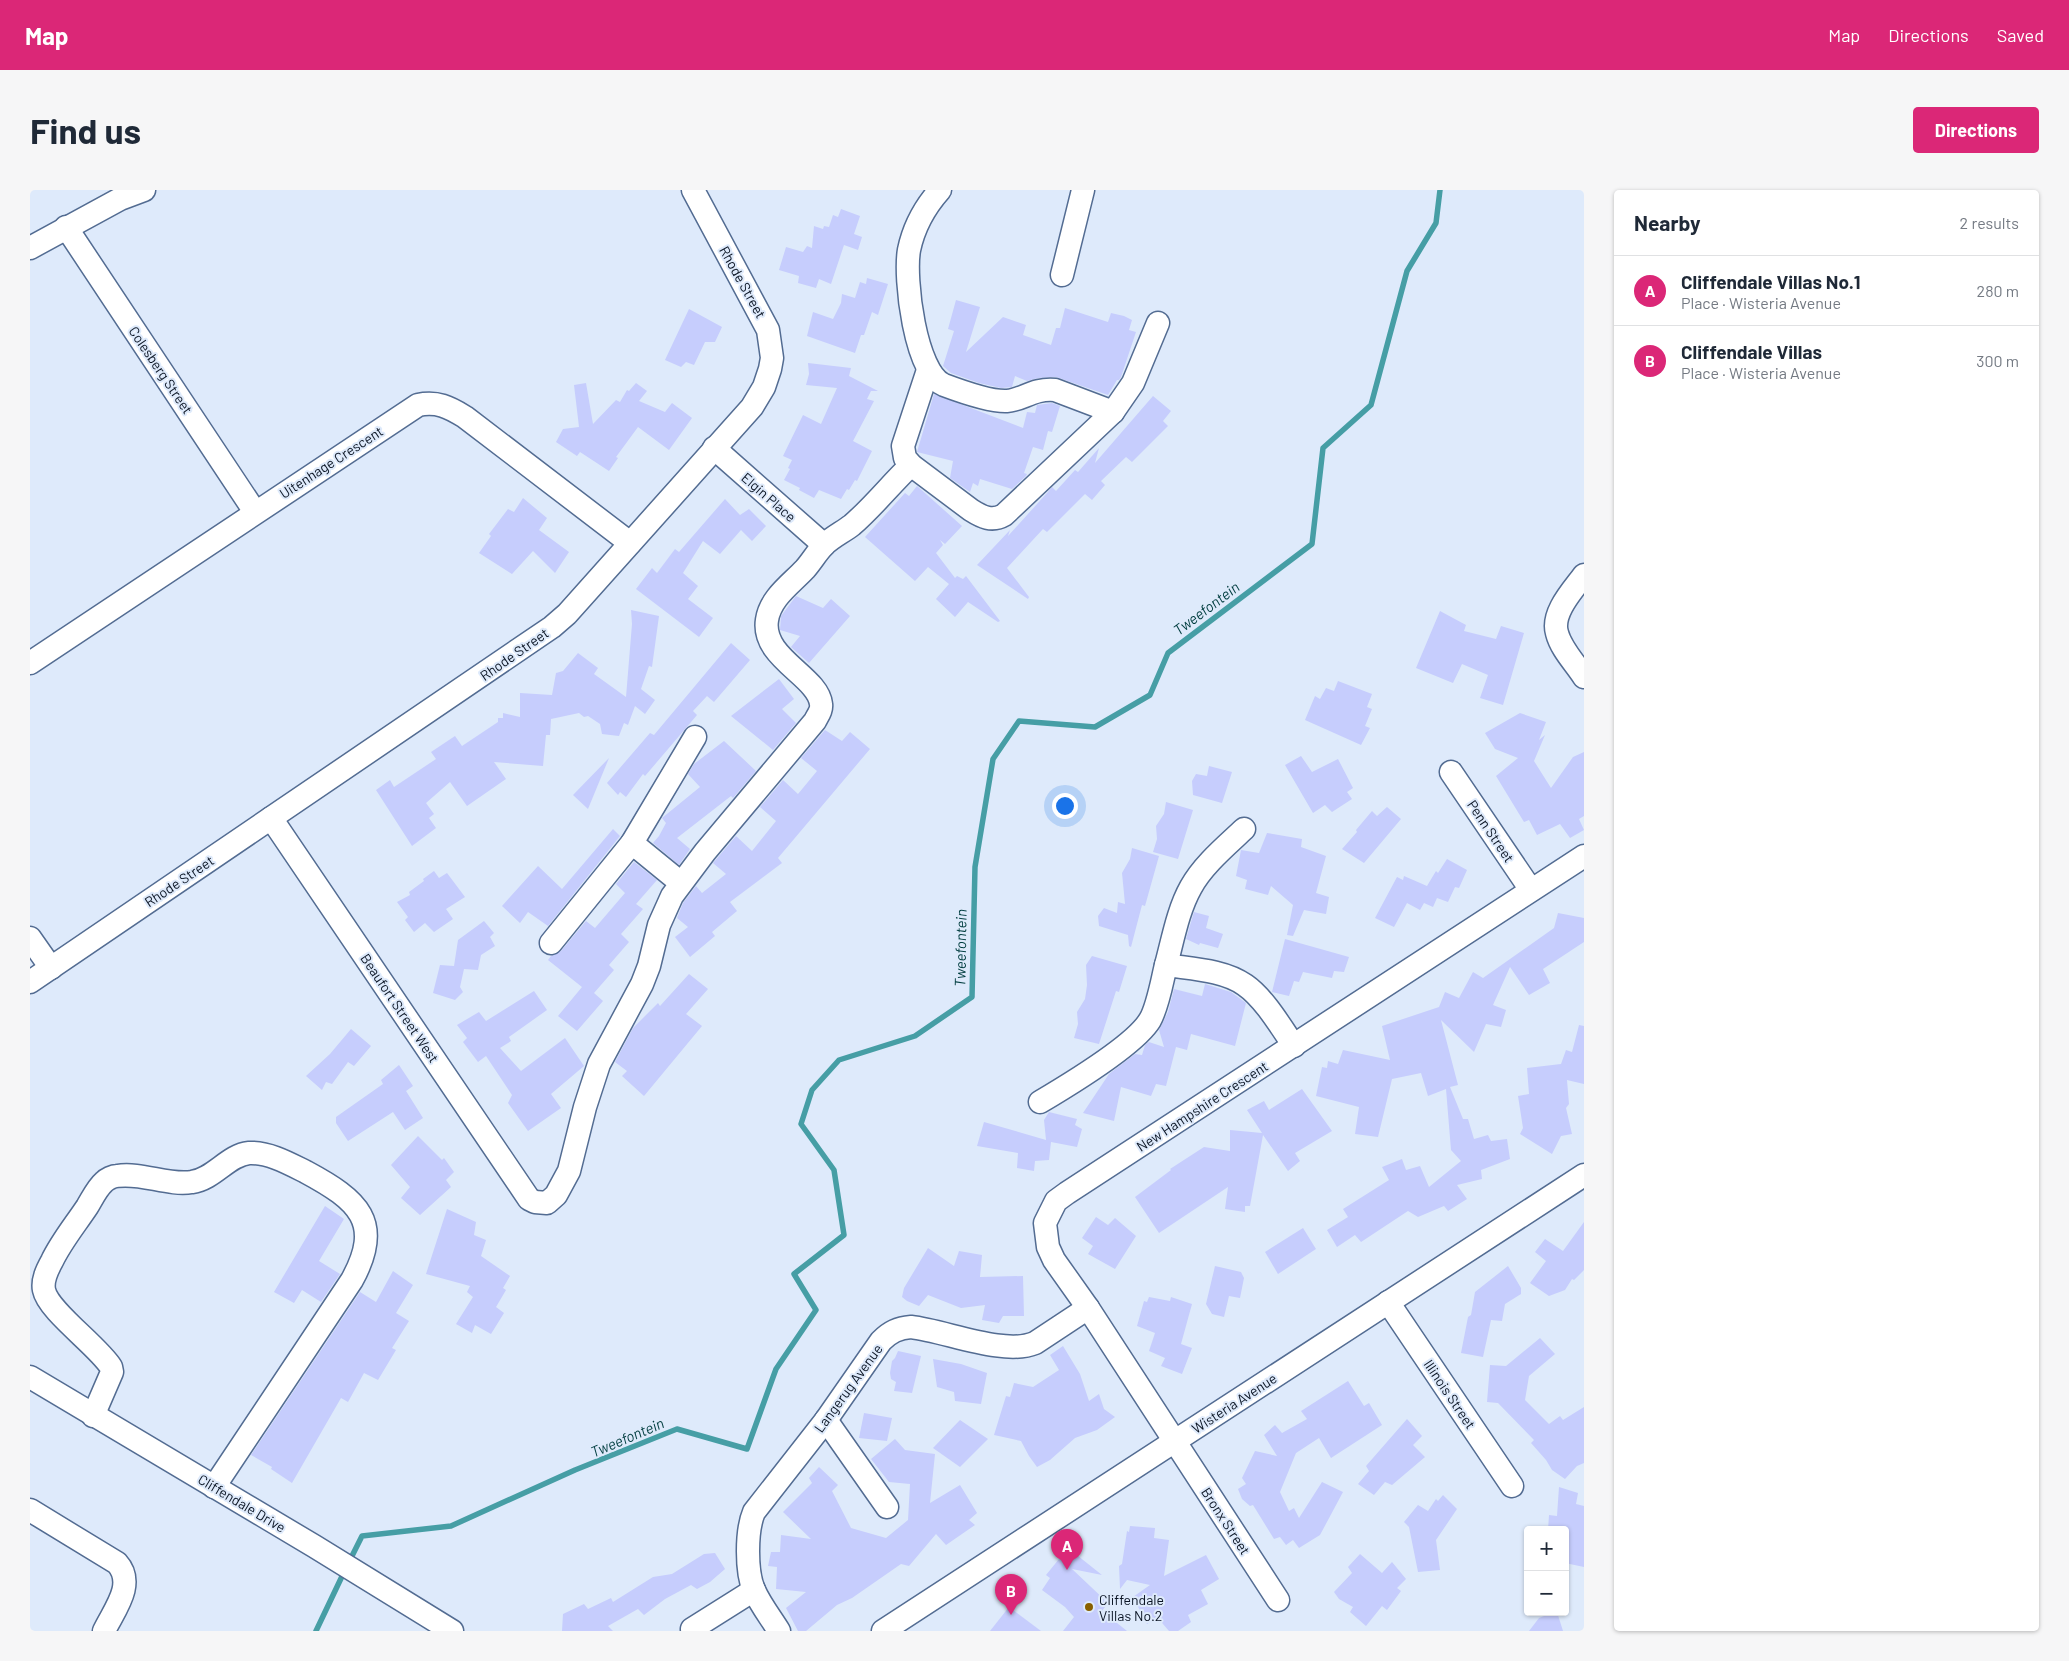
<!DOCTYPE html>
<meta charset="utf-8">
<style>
body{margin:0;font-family:Barlow,sans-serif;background:#f6f6f7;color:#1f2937}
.controls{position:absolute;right:15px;bottom:15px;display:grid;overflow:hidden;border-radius:5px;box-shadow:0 1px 4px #0004}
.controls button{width:45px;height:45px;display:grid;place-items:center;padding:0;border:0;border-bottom:1px solid #e0e1e3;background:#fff;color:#1f2937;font:25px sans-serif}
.you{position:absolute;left:1034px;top:615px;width:18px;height:18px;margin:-12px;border:4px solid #fff;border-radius:50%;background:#1a73e8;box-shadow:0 0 0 8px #1a73e833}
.badge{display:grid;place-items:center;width:32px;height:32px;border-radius:50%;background:#db2777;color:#fff;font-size:16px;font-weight:700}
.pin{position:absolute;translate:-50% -41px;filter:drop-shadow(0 1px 2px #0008)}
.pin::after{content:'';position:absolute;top:26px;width:18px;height:15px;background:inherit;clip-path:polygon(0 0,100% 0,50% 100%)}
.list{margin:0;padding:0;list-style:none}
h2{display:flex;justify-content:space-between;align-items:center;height:65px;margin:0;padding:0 20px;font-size:21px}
h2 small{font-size:16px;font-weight:400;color:#747a83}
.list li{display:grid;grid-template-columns:32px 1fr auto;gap:15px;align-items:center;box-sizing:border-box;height:70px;padding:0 20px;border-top:1px solid #e0e1e3}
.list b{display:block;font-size:19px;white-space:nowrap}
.list p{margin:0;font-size:16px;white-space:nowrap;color:#747a83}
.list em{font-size:16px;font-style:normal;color:#747a83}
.map{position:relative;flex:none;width:1554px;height:1441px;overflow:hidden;border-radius:5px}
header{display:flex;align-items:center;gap:30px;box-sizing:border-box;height:70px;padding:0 25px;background:#db2777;color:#fff}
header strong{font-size:24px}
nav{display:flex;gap:28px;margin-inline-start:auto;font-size:18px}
.intro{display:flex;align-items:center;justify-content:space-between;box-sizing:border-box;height:120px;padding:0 30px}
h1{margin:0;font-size:35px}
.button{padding:12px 22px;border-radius:5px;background:#db2777;color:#fff;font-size:18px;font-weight:700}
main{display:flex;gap:30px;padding:0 30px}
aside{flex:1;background:#fff;border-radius:5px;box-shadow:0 1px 4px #0004}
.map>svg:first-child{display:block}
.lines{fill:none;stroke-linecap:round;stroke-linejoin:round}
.stream{stroke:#469ea5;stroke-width:5.5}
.building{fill:#c6cdfd}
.minor-casing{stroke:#536c92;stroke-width:25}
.minor{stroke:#fff;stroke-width:22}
.poi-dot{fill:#895f00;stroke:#deeafb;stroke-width:2}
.labels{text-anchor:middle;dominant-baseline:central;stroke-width:4;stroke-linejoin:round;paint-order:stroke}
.street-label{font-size:14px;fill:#0a1423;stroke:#deeafb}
.poi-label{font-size:14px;fill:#0a1423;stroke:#deeafb;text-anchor:start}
.water-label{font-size:15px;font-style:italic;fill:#003d3f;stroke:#deeafb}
</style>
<header>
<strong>Map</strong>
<nav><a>Map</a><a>Directions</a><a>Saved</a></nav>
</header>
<div class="intro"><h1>Find us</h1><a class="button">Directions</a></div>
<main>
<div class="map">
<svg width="1554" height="1441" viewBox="0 0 1554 1441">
<rect width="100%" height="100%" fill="#deeafb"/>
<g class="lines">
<!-- stream -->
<g class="stream">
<polyline points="319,1372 332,1346 421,1336 545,1280 647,1239 717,1259 746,1179 786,1120 764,1084 814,1045 804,980 771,934 782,900 809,870 885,846 942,807 945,677 963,569 989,531 1065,537 1120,505 1138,463 1282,354 1293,258 1341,215 1377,81 1406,33 1410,0"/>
<polyline points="286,1441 315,1380"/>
</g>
</g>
<!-- building -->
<g class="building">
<polygon points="811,19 830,26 824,44 832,47 828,60 814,55 801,94 789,89 786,98 768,93 769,86 749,80 756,57 773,62 777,56 782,58 784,36 793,39 794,36 799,37 803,25 808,27"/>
<polygon points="837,88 858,94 848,125 842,122 834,145 831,145 825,163 777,146 783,122 803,129 811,113 812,104 825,108 830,92 836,94"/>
<polygon points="926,110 950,117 936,162 973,127 996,135 993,145 1021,155 1026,138 1030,138 1035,118 1078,132 1081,123 1094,126 1102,130 1099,140 1106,142 1091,187 1089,190 1087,190 1078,205 1026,187 1009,188 997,191 985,186 982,197 971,198 949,193 921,183 913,176 924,141 918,139"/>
<polygon points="659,119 692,137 685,152 675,152 664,175 656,172 651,177 635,170"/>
<polygon points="778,173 821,178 819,186 848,201 841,201 837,209 844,211 823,251 842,261 827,291 825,290 819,300 817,299 811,309 789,300 784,308 769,300 770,298 754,290 760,279 758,278 762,270 753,266 773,225 791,234 807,198 776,195 779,184"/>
<polygon points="556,193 563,234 586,210 590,212 597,200 599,201 606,193 617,201 609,211 635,222 642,213 662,228 639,260 608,237 586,267 588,268 579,281 550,262 547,266 526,252 533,239 549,237 544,195"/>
<polygon points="904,204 993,238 997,222 1005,223 1007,215 1022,213 1030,216 1022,242 1018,241 1013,260 1003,257 994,283 997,284 996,286 982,299 950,289 948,296 943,293 940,302 920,288 923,271 887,262"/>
<polygon points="1123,206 1141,221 1133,231 1138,236 1102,272 1096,267 1071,291 1075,295 1062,310 1055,304 1017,342 1013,339 977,378 999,407 998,409 947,375 980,340 978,346 1017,303 1022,297 1026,301 1045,280 1048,282 1069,258 1065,273"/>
<polygon points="887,296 932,336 915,354 910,350 913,355 906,363 925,388 927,386 933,389 936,386 970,431 968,432 938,412 925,427 906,409 919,394 898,377 885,391 835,347 875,303 879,306"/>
<polygon points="493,308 517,328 509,340 539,362 525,383 503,361 482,384 449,363 461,346 459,344 478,319 484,322"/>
<polygon points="695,309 710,325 719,319 736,336 722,351 711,340 690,364 673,351 653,383 668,396 658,409 683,428 669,447 606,399 622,378 627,383 645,359 649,362"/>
<polygon points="766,406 793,418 801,409 820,426 779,473 761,457 770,446 750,440 751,426"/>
<polygon points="601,420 629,426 622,477 619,476 611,499 625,510 615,524 605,516 598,535 594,533 589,546 572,544 570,534 558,526 554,527 549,523 521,529 520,545 516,545 513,576 464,572 476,589 437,616 420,592 396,613 404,624 399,628 406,638 382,656 346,600 360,590 364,597 406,569 401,562 425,546 432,556 468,532 468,528 473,528 473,523 490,527 490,503 522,505 526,483 533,481 548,463 568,478 564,484 596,507 602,434"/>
<polygon points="1410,421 1436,435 1434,441 1466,449 1471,436 1494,443 1473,515 1450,508 1458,485 1432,474 1423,493 1386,478"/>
<polygon points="701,453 720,470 684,512 677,506 663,521 667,525 615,586 613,584 596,607 590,602 588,605 577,593 620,543 624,545"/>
<polygon points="749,489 764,509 752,519 766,533 743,560 701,526"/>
<polygon points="1308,491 1342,504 1337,517 1342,519 1335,536 1340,538 1331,555 1275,530 1285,506 1290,509 1296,498 1304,501"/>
<polygon points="1490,523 1516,532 1509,550 1515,545 1504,571 1521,598 1543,567 1554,562 1554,626 1549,629 1554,640 1540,648 1530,634 1507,645 1499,630 1494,632 1466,586 1488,568 1465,559 1455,543"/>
<polygon points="795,540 812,551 820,542 840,559 748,668 752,673 700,712 707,721 682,742 685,746 660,767 645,747 658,737 647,728 653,713 666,696 672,703 696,684 683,673 706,646 722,661 746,631 730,617 753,590 768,604 787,581 771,568"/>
<polygon points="694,551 726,581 703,608 701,606 647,648 660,659 649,675 623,653 629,646 636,633 632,628 670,597 658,584 664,574"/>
<polygon points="1271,566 1282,582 1308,569 1323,598 1317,602 1322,609 1302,622 1295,615 1283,623 1255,575"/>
<polygon points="579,568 558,619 543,605"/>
<polygon points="1179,576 1202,582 1192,613 1163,605 1162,591 1166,584 1177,586"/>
<polygon points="1136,612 1163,620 1148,669 1123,662 1127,649 1126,636 1134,624"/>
<polygon points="1357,617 1371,629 1334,673 1312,659 1327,642 1326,640 1342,621 1347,626"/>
<polygon points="583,639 590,646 518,736 498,722 490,733 472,716 508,676 532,699"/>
<polygon points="1237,643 1272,649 1271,657 1296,666 1286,703 1299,707 1296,724 1274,720 1263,746 1257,745 1263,715 1241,696 1238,705 1215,699 1217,690 1206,686 1211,660 1229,663"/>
<polygon points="1102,658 1129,666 1115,716 1112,715 1101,757 1099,756 1098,745 1069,736 1068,726 1074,718 1087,723 1088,712 1095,714 1092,683 1100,669"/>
<polygon points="1417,669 1437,680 1429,698 1425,697 1418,712 1407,708 1403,717 1394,713 1390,720 1377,713 1364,737 1345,728 1367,687 1373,690 1374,686 1397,696 1406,681 1408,683"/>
<polygon points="604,672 627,690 606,714 613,719 591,744 599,752 579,775 584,780 564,803 573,811 547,841 528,826 552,797 518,770 521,766 531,761 556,731 565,738 595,703 586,694"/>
<polygon points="404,681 409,688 417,683 435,707 416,719 423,729 404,742 395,733 384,742 375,730 378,727 367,712 380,705 379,702 394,691 393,689"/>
<polygon points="1164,722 1179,726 1176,738 1193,744 1188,758 1170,753 1169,755 1156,749"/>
<polygon points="1528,723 1554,728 1554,752 1513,779 1520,793 1499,805 1480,777 1463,815 1476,820 1471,837 1456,834 1444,862 1411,830 1428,895 1420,897 1433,929 1438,929 1444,949 1458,945 1461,951 1477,949 1480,969 1451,980 1452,989 1427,995 1437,1009 1418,1021 1414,1016 1388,1027 1378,1021 1331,1052 1325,1045 1307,1057 1297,1040 1318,1027 1313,1019 1359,990 1352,977 1372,969 1376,980 1390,976 1399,997 1431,971 1421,960 1416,899 1398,906 1391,883 1362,889 1348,947 1325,944 1329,917 1286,906 1292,877 1297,878 1298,871 1308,874 1313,860 1360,870 1352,836 1409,817 1415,802 1429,808 1443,782 1453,788 1524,738"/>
<polygon points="454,731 464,743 460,747 465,756 451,765 448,780 434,779 430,797 433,802 425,810 403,803 410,775 424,776 428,750"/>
<polygon points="1255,749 1319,767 1314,782 1304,781 1302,788 1273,782 1269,792 1264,791 1259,806 1242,802"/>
<polygon points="1062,766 1097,776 1089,802 1086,801 1069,854 1044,848 1048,834 1047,822 1055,809 1057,795 1056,775"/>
<polygon points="659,784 678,799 656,824 672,836 614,906 592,886 597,881 585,872 603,838 628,813 630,816"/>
<polygon points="1175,794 1201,802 1216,813 1205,856 1161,844 1157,860 1146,857 1136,896 1126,894 1121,906 1091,897 1084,931 1053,923 1079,884 1105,864 1112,865 1115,855 1119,852 1134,857 1129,840 1138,822 1144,799 1172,806"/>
<polygon points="504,801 517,820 479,847 481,851 470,858 491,881 535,848 554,876 521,904 531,918 498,941 478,913 482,905 456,866 448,872 433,852 437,848 427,835 449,822 456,831"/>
<polygon points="1549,835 1554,836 1554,894 1537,890 1539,914 1536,918 1542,944 1531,946 1522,964 1490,944 1493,938 1488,906 1499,904 1497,878 1531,874 1536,860 1542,862"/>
<polygon points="321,839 341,856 324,876 318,872 302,894 296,892 292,900 276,886 300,864"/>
<polygon points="369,875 383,896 376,901 393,928 375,940 363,922 318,951 306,933 306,927 353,894 351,890"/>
<polygon points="1272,899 1302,941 1265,963 1270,971 1258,981 1233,945 1220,1016 1215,1016 1215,1022 1195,1019 1198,997 1129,1043 1105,1007 1141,980 1140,979 1174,957 1200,961 1200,940 1232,943 1217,920 1234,911 1239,920"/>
<polygon points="1019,922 1047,929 1045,935 1052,939 1047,957 1021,952 1019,970 1005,971 1004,981 987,978 988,963 947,956 954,932 1016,950 1014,930"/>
<polygon points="388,946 412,970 414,968 424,982 416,990 421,997 390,1025 371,1008 380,997 361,975"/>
<polygon points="295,1016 314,1029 289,1071 310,1084 291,1112 272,1100 264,1113 244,1102"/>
<polygon points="417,1019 446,1032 444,1045 456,1050 451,1066 480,1086 473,1098 476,1100 466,1117 474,1123 461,1144 445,1135 442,1143 426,1134 443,1107 437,1102 440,1096 396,1084"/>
<polygon points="1066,1027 1078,1035 1085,1028 1106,1046 1085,1079 1058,1064 1063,1056 1052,1048"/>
<polygon points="1554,1032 1554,1080 1544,1090 1542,1089 1535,1100 1519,1106 1500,1093 1516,1071 1505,1062 1515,1049 1533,1061"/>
<polygon points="1273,1038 1286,1059 1248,1084 1235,1062"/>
<polygon points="898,1058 924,1076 929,1061 952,1065 950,1087 993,1086 994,1126 973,1126 969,1133 952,1130 955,1115 931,1118 898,1105 889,1116 877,1111 872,1107 874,1098"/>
<polygon points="1185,1076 1211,1082 1214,1088 1210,1108 1199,1106 1194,1127 1182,1124 1176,1114"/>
<polygon points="1478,1076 1491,1098 1491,1104 1475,1114 1472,1131 1461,1130 1453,1167 1431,1163 1438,1127 1441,1125 1445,1102"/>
<polygon points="363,1081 383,1095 366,1123 379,1131 362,1158 366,1160 348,1190 334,1183 318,1212 311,1208 262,1293 241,1279 242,1277 221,1265 330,1102 346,1112"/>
<polygon points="1119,1107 1140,1111 1141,1107 1162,1114 1151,1154 1162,1158 1152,1184 1131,1176 1135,1168 1119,1161 1125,1143 1107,1136 1114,1111 1117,1112"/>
<polygon points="1510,1148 1525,1164 1499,1186 1495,1210 1519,1234 1530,1226 1533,1230 1554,1217 1554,1273 1547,1276 1535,1289 1522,1280 1516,1270 1501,1253 1504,1250 1468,1213 1457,1212 1460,1175 1476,1176"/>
<polygon points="1033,1156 1050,1184 1059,1211 1069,1204 1074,1219 1085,1227 1067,1240 1045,1248 1020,1270 1007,1277 999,1266 991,1251 964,1245 976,1206 980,1207 984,1193 1003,1197 1029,1180 1020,1165"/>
<polygon points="868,1161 891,1166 882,1203 864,1201 866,1192 861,1189 860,1183 862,1171 865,1168"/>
<polygon points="903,1169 931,1174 957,1183 951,1214 925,1211 924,1202 907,1197"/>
<polygon points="1318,1191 1334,1216 1339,1213 1352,1235 1301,1268 1289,1248 1266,1263 1250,1302 1259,1321 1264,1318 1269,1328 1292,1292 1313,1302 1290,1345 1269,1358 1263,1350 1256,1355 1250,1347 1244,1349 1223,1315 1220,1316 1212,1309 1208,1299 1216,1294 1212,1288 1225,1261 1247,1266 1234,1245 1245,1235 1252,1243 1277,1229 1271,1221"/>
<polygon points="834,1223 862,1228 857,1251 829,1248"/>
<polygon points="1377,1229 1392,1246 1383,1255 1395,1267 1362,1295 1355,1292 1344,1305 1328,1294 1339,1281 1336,1276"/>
<polygon points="930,1230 958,1249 930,1277 903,1258"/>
<polygon points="865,1249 875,1260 905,1264 900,1313 930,1295 947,1323 939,1330 945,1335 916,1355 906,1344 879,1376 871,1374 822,1408 807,1415 776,1441 768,1441 756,1418 776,1402 746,1399 747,1377 738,1376 741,1362 750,1362 751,1345 781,1349 753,1322 782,1293 779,1288 789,1277 808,1295 802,1301 821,1338 856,1348 878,1330 880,1294 859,1292 841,1269"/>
<polygon points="1529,1297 1548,1303 1546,1314 1554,1316 1554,1377 1535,1373 1535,1340 1518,1340 1519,1325 1527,1326"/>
<polygon points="1413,1305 1427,1319 1406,1350 1410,1380 1388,1382 1379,1337 1374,1332 1388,1315 1398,1321 1406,1309 1408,1311"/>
<polygon points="1100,1336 1125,1338 1124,1348 1139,1350 1134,1386 1176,1365 1189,1389 1171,1400 1178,1414 1158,1425 1161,1432 1148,1441 1139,1441 1127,1427 1117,1434 1103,1407 1120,1395 1097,1390 1090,1399 1089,1376 1092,1374 1097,1341 1099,1342"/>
<polygon points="1038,1358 1072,1385 1042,1379 1078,1413 1072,1421 1097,1441 1033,1441 1044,1427 1035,1417 1012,1400 1020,1388 1016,1385"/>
<polygon points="685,1363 695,1379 680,1392 667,1399 661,1395 635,1409 614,1425 608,1419 578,1436 583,1441 532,1441 533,1424 554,1414 558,1419 581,1408 583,1412 623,1387 642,1384 674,1364"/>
<polygon points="1330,1364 1352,1383 1362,1372 1376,1389 1367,1398 1371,1401 1357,1420 1352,1416 1336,1436 1320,1422 1323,1417 1309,1409 1304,1402 1322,1383 1318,1377"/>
<polygon points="979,1417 1011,1441 960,1441"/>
<polygon points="1524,1422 1527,1422 1533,1441 1499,1441 1509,1428"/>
</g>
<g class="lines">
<!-- minor casing -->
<g class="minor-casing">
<g id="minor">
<path d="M910,0C894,18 884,36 879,60C874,88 885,183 914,195C930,201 960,212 977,211C993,210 1003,198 1025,200L1083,222"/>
<polyline points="36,37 225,322"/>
<polyline points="0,58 90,9 114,0"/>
<polyline points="1032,85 1053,0"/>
<path d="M898,180L873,256L875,268L881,275L941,320C952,327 962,332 974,325L1083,222L1103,193L1128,133"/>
<polyline points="684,258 794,355"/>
<path d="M1554,385C1543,400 1521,423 1527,443C1531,459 1545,473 1554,487"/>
<path d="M0,473L388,215C407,211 419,217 435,227L600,353"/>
<polyline points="1421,582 1501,700"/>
<path d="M241,628L499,1009L505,1012L517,1013L526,1005L539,981L555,917L569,874L612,794L619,776L629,735L642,706L675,662L785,531C788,525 792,520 791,514C788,486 731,468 737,430C740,408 761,394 775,379C782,371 787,362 794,355C802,347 813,342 822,335C843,317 861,294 881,275"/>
<polyline points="602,653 665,547"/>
<polyline points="0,748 21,778"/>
<polyline points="521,753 602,653 651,693"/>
<path d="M1136,775C1143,749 1148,720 1161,697C1173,675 1196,656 1214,639"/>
<polyline points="0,792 522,437 537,424 722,217 734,197 740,179 742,168 738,140 663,0"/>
<path d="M1010,912C1037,896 1105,855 1120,830C1128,816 1132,791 1136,775C1162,779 1194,780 1215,795C1234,808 1251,837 1264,856"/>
<polyline points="1358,1112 1482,1296"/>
<polyline points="0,1187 284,1356 422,1441"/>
<path d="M63,1226L82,1182L81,1177C68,1156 18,1121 14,1100C12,1090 17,1080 22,1071C31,1052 45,1035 57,1017C62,1009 67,998 74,992C77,989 83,986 87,986C112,982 138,996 162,992C184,989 198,965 219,963C239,962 260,974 276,982C328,1010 354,1032 322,1090L184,1297"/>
<polyline points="796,1230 857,1317"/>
<path d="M0,1320L87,1373C106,1394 84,1420 74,1441"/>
<polyline points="1248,1410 1058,1118 1024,1070 1018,1057 1015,1033 1026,1011 1037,1003 1554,666"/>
<polyline points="662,1439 724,1400"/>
<path d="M749,1441C741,1428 730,1414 724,1400C716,1382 716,1341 724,1322L796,1230L851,1151C860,1142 868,1138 881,1137C916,1141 974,1166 1005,1153L1058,1118"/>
<polyline points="853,1441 1554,985"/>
</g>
</g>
<!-- minor -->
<use href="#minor" class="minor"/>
</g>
<!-- markers -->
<circle class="poi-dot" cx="1059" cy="1417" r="5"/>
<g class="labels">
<!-- street labels -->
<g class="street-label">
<text transform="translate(713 92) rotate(61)">Rhode Street</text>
<text transform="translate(131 180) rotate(56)">Colesberg Street</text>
<text transform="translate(301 272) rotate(-33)">Uitenhage Crescent</text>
<text transform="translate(739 307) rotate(41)">Elgin Place</text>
<text transform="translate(484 464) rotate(-35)">Rhode Street</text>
<text transform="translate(1461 641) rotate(56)">Penn Street</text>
<text transform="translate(149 691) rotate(-34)">Rhode Street</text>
<text transform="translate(370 818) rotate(56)">Beaufort Street West</text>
<text transform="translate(1172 916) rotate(-33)">New Hampshire Crescent</text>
<text transform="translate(818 1198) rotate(-54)">Langerug Avenue</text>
<text transform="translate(1420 1204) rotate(56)">Illinois Street</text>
<text transform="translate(1204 1213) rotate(-33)">Wisteria Avenue</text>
<text transform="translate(212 1313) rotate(31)">Cliffendale Drive</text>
<text transform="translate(1196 1331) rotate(57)">Bronx Street</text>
</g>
<!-- poi labels -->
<g class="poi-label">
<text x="1069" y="1409">Cliffendale<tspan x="1069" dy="16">Villas No.2</tspan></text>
</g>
<!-- water labels -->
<g class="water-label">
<text transform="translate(1176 418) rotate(-37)">Tweefontein</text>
<text transform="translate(930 758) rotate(-89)">Tweefontein</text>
<text transform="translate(597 1247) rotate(-23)">Tweefontein</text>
</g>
</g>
</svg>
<div class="controls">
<button>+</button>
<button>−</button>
</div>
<div class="you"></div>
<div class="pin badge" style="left:1037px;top:1380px">A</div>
<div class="pin badge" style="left:981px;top:1425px">B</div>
</div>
<aside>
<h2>Nearby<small>2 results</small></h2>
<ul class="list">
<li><span class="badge">A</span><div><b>Cliffendale Villas No.1</b><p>Place · Wisteria Avenue</p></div><em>280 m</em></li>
<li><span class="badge">B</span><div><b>Cliffendale Villas</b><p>Place · Wisteria Avenue</p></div><em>300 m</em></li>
</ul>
</aside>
</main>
